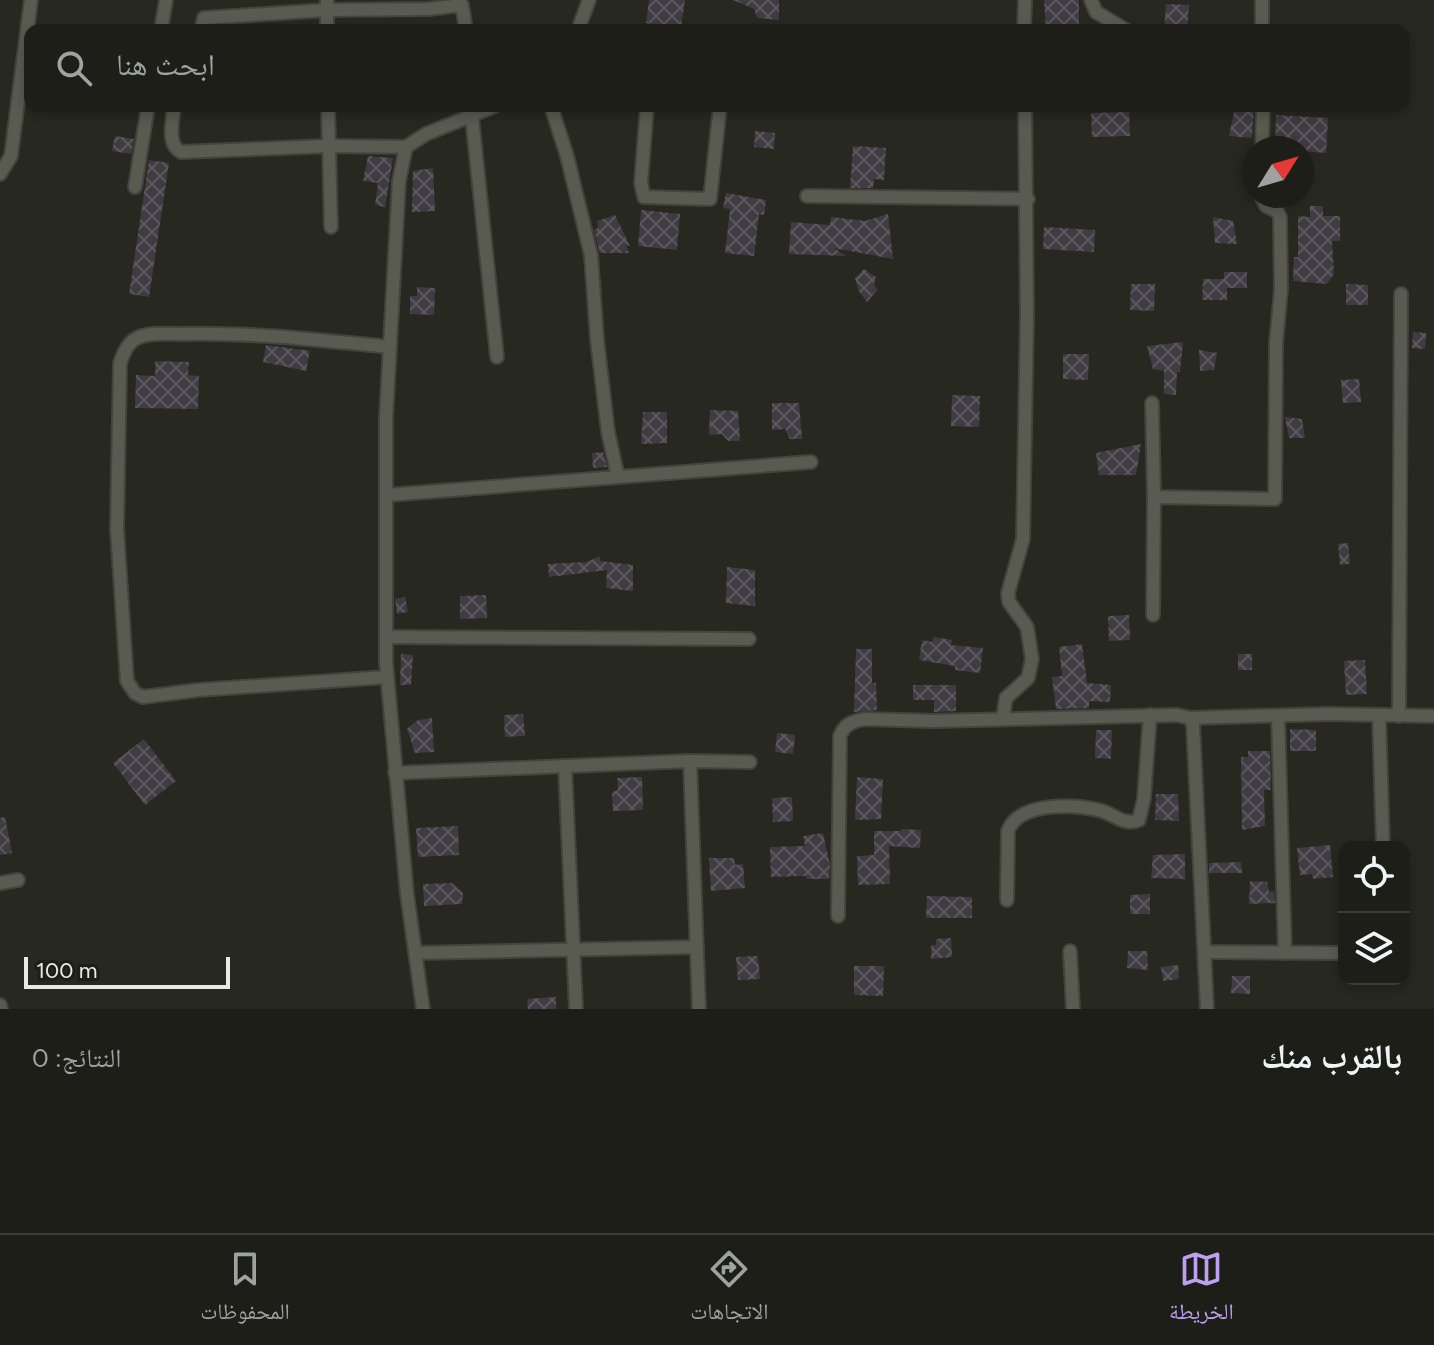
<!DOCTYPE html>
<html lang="ar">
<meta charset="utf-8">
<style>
body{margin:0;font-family:Figtree,"Noto Naskh Arabic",sans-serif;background:#252720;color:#f1f3f6;direction:rtl}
.controls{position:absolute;right:24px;bottom:24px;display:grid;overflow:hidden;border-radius:16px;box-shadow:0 4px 12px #0003}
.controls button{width:72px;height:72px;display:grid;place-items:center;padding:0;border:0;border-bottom:2px solid #3b3c36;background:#1d1e17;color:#f1f3f6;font:40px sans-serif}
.compass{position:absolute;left:1242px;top:136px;width:72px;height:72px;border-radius:50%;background:#1d1e17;box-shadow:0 4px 12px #0003;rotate:53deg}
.scale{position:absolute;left:24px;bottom:20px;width:206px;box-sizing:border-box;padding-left:8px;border:4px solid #e9eae4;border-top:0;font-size:22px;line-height:28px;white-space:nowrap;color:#e9eae4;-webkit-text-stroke:6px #1d1e16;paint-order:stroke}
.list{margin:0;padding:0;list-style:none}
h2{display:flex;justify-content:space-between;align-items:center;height:104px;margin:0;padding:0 32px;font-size:34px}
h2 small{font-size:26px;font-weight:400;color:#a0a2a1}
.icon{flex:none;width:44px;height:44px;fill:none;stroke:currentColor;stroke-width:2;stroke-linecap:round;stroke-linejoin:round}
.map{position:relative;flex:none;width:1434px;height:1009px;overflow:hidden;direction:ltr}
.search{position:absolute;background:#1d1e17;box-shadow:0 4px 12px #0003;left:24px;right:24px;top:24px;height:88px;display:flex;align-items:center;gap:20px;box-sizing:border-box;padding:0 28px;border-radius:16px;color:#a0a2a1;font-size:30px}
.sheet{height:224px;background:#1d1e17}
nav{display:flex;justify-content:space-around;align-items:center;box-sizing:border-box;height:112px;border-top:2px solid #3b3c36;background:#1d1e17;font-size:22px;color:#a0a2a1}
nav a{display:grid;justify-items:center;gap:4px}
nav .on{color:#bca0f2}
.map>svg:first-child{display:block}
.building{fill:url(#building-cross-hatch)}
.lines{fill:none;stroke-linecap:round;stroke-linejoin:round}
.minor-casing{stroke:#44443e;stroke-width:16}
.minor{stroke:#595a50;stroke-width:12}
</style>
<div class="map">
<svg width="1434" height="1009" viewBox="0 0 1434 1009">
<defs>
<pattern id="building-cross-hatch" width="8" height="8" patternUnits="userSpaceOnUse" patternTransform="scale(2)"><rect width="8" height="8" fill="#403a42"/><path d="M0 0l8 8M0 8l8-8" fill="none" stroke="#5c575d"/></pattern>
</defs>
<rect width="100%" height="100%" fill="#27281f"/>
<!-- building -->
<g class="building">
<polygon points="649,0 685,0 681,28 646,23"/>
<polygon points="733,0 779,0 779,20 757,18 754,9"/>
<polygon points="1044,0 1079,0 1079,30 1046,30"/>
<polygon points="1166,4 1189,5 1187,30 1164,30"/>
<polygon points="1245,106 1254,106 1252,138 1229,136 1234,112"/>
<polygon points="1129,112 1130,136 1092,137 1091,113"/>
<polygon points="1276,115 1328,118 1326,153 1302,151 1302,148 1275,148"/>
<polygon points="755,131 775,133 774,149 754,147"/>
<polygon points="115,136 134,139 131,154 112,151"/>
<polygon points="853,146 886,148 884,180 874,179 873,188 850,188"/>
<polygon points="368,156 393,158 385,207 375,205 378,183 363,181"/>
<polygon points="149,160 169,163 149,297 129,294"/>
<polygon points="433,168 435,211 412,212 413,171"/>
<polygon points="726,193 766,200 764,215 759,214 754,256 725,253 730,209 723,208"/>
<polygon points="1310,206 1323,206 1323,216 1340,216 1340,241 1332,241 1334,274 1327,284 1293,281 1294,257 1298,257 1298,216 1310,217"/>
<polygon points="641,210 680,214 677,250 638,246"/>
<polygon points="888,214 893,259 834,248 846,256 789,254 791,222 830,225 831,217 865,221"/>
<polygon points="615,215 630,246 626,245 629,253 600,253 594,230 598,228 597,221"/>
<polygon points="1213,217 1233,221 1237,244 1215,243"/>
<polygon points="1044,227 1095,230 1094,252 1043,249"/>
<polygon points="864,269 876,277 874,284 877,290 867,302 858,290 855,278"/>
<polygon points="1224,272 1247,272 1247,288 1227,288 1227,300 1202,300 1203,279 1224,279"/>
<polygon points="1131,284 1155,284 1154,311 1130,310"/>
<polygon points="1346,284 1368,285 1368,305 1346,305"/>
<polygon points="417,287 435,288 434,315 410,314 410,296 417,296"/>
<polygon points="1413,332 1426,333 1425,349 1412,348"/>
<polygon points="1183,342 1180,372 1177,372 1176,395 1164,394 1164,371 1153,369 1147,346"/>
<polygon points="266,345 310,351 306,371 263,362"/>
<polygon points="1199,350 1217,353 1214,370 1200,371"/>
<polygon points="1063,354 1089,354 1088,380 1063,379"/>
<polygon points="155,361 189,362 188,375 199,376 198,409 135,408 136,375 155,376"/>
<polygon points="1359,379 1361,402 1343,403 1341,380"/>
<polygon points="952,395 980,396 979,427 951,426"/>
<polygon points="772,403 799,403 802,439 790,439 785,429 772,430"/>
<polygon points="710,410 738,411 740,441 728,441 722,434 709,435"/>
<polygon points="643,412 667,412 667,443 641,444"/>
<polygon points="1285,417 1302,419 1305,438 1289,438"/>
<polygon points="1141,444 1136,475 1099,475 1096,453"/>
<polygon points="603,452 607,467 593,468 592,453"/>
<polygon points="1348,543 1350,564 1340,565 1338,544"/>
<polygon points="600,556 600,561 633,565 633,591 606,588 607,570 549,577 548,564 587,562"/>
<polygon points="727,567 755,570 755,606 726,603"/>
<polygon points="486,595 487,618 460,619 460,596"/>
<polygon points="405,597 408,612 397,614 395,599"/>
<polygon points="1129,615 1130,640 1109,641 1108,616"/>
<polygon points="933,637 952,640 951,645 983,648 980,673 955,670 955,666 919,660 922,640 932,642"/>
<polygon points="1082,644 1087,683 1111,685 1110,702 1089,701 1089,708 1056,709 1052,677 1062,676 1059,647"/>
<polygon points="856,649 872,649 872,683 876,683 877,710 854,712"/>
<polygon points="401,654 413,655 411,685 400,685"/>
<rect x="1238" y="654" width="14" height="16"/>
<polygon points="1365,660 1367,694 1346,695 1344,661"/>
<polygon points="913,685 956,685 956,711 934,712 934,700 913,700"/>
<polygon points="523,714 525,736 505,737 504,715"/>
<polygon points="432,718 434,752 415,753 407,729 418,720"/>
<polygon points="1290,729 1316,730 1316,751 1290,751"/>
<polygon points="1096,730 1112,730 1111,759 1095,758"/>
<polygon points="777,733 795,735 793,754 775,752"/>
<polygon points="144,739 176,781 145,805 113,763"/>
<polygon points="1248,751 1270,751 1271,790 1264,790 1265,826 1242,830 1241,757 1248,757"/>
<polygon points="642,777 643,810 613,811 612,792 618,790 617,778"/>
<polygon points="857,777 883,779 881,819 855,820"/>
<polygon points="1156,794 1178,794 1179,821 1155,820"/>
<polygon points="792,797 793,821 773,822 772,798"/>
<polygon points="5,817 12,853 0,855 0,818"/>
<polygon points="458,826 459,855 418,857 416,828"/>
<polygon points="901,829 921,830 920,848 889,846 890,884 858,885 857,856 874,855 874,831 901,831"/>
<polygon points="823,833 830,865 829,879 806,879 806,876 771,877 770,847 805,846 803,836"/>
<polygon points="1330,845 1333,877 1313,879 1312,874 1300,875 1297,848"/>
<polygon points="1185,854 1185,879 1151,878 1153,855"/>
<polygon points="709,858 734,858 735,865 743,864 745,888 711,891"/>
<polygon points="1241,862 1242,873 1209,873 1209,863"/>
<polygon points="1250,881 1267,882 1269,892 1274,891 1275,903 1249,904"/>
<polygon points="452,883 463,893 462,904 424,906 423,884"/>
<polygon points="1150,894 1150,914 1130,914 1130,895"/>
<polygon points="927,896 972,897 972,918 926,918"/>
<polygon points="951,938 952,957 931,959 931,945 936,945 936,939"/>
<polygon points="1128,951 1147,951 1148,970 1127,968"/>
<polygon points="758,956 760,979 738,980 736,957"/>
<polygon points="1178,965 1179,979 1163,981 1161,967"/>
<polygon points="854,966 884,966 883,996 854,995"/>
<polygon points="1232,976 1250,976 1250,994 1231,993"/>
<polygon points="556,997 556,1009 528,1009 527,999"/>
</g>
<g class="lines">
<!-- minor casing -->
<g class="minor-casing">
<g id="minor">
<polyline points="327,0 327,30"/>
<polyline points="1091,0 1096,12 1126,30"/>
<polyline points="1262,0 1262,30"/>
<polyline points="161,30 166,0"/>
<polyline points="201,30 204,18 327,10 428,9 462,5 466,30"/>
<polyline points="578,30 589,0"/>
<polyline points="1024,30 1025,0"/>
<path d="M174,106C173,121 166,144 181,152L329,146L406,147"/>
<polyline points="328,106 331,227"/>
<polyline points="551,106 567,156 591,255 597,339 608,432 618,477"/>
<polyline points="647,106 641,183 644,197 710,199 720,106"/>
<polyline points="472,117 497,357"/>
<polyline points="1262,148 1263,106"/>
<polyline points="0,174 11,156 31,0"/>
<polyline points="135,187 148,106"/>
<polyline points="807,196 1028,199"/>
<polyline points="1152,403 1154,497"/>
<polyline points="387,495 811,462"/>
<polyline points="1153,615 1154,497 1275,499 1276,343 1281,289 1280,217 1277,211 1266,206 1261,196"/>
<polyline points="386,637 749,639"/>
<path d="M387,677L198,690L143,697L135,693L127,681L117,529L120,363C123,354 128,342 137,338C149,332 167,334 180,334C250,332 320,340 390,347"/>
<polyline points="1379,715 1383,847"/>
<polyline points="1278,716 1285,953"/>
<polyline points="1399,716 1401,294"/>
<polyline points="1003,718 1006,698 1028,678 1032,659 1027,627 1009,602 1008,593 1023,539 1027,315 1025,106"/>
<polyline points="1190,718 1193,725 1207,1009"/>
<polyline points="690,761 699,1009"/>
<polyline points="565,766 576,1009"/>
<polyline points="395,773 690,761 750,762"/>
<polyline points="0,883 18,880"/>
<path d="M1007,900L1008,831C1019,801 1076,804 1102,811C1115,815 1125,826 1139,820L1144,798L1150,715"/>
<path d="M838,916L840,736C845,724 851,722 864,719L933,721L1177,715L1190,718L1327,714L1434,716"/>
<polyline points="1070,951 1073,1009"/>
<polyline points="1205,952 1344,953"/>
<polyline points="416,953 697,947"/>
<polyline points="0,1005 1,1009"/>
<polyline points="423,1009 407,894 386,662 386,418 399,181 406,147 426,134 495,106"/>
</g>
</g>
<!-- minor -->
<use href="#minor" class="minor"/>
</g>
</svg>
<div class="controls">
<button><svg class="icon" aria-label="locate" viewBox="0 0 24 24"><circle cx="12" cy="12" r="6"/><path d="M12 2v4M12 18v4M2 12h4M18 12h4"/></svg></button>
<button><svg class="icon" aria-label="layers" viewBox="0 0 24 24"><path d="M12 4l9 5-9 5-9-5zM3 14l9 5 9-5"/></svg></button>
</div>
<svg class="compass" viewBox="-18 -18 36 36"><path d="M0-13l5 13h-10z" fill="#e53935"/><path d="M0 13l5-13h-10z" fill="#a0a2a1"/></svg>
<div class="scale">100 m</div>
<div class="search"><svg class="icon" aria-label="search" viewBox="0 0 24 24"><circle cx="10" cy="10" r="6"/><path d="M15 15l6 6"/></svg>ابحث هنا</div>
</div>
<section class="sheet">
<h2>بالقرب منك<small>النتائج: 0</small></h2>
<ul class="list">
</ul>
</section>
<nav>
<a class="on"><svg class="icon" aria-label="map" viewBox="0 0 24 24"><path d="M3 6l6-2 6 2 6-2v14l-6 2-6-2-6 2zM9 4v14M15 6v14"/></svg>الخريطة</a>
<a><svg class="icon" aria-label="directions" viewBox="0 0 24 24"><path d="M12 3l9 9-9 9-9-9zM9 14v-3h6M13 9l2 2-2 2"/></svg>الاتجاهات</a>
<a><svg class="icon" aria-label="saved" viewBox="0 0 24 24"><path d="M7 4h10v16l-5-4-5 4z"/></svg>المحفوظات</a>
</nav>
